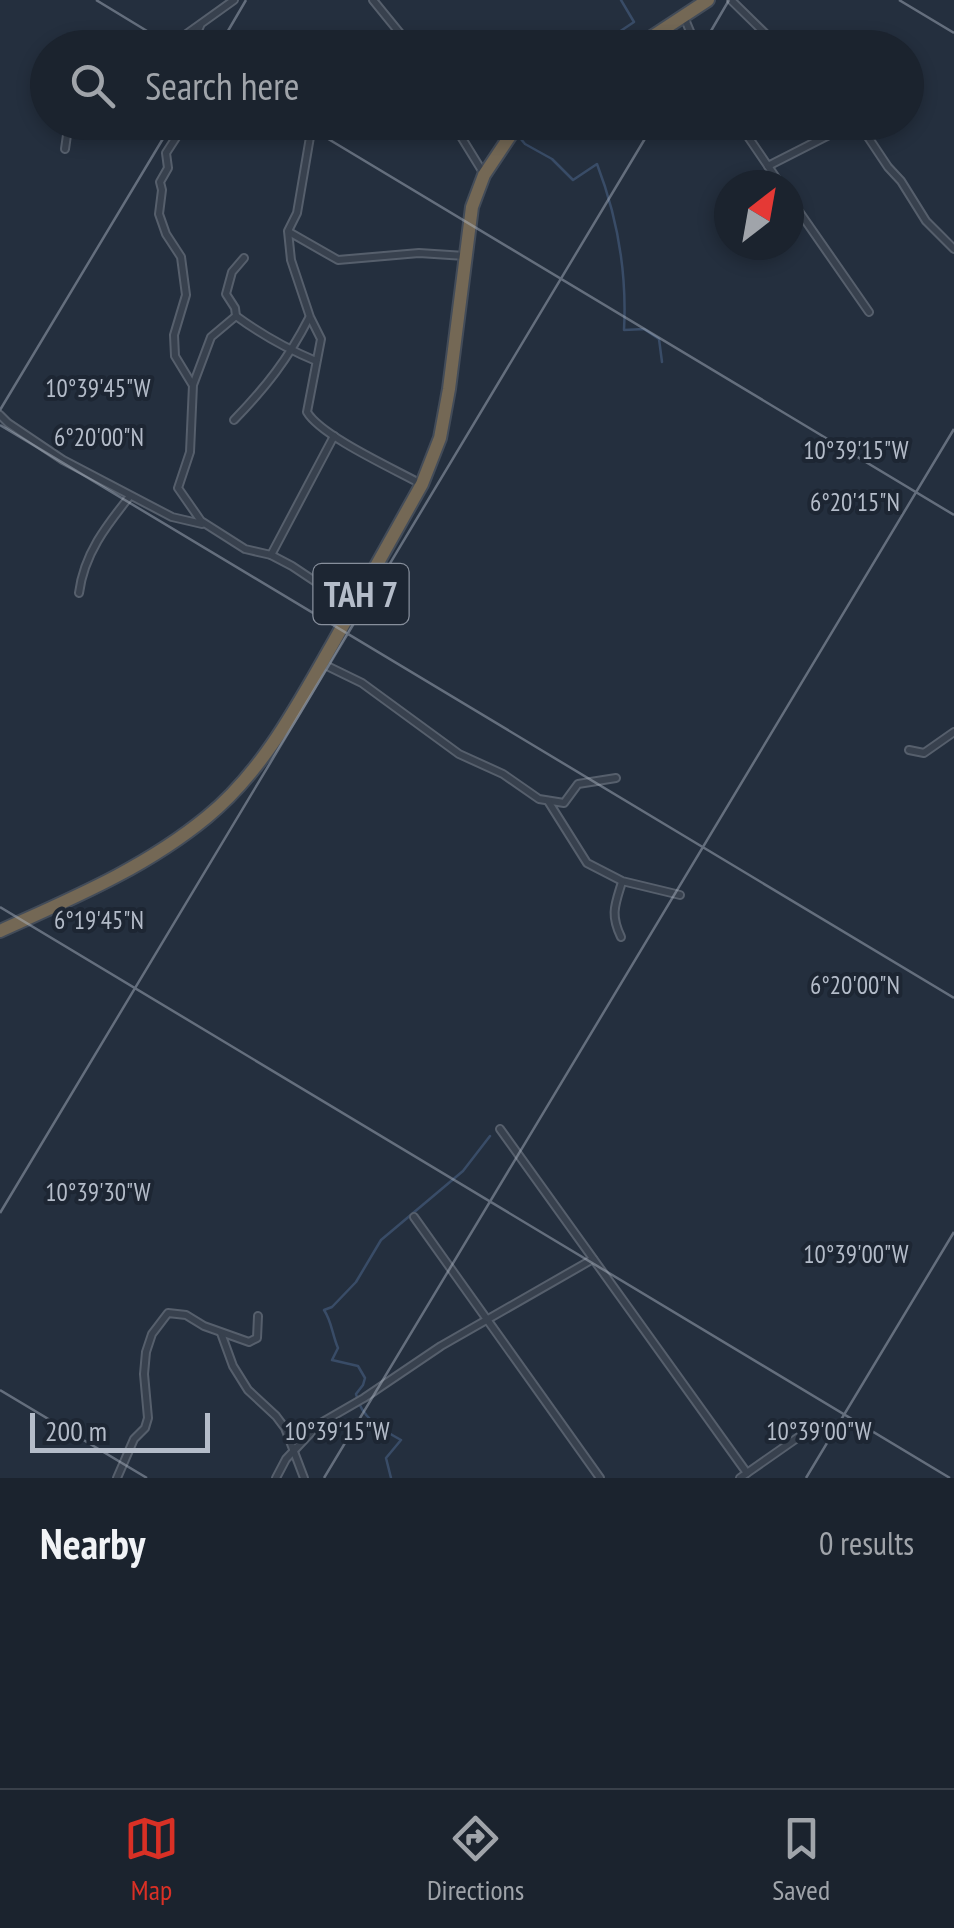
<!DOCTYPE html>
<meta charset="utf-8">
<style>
body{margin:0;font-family:"PT Sans Narrow",sans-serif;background:#242b36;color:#f1f3f6}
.compass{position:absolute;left:714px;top:170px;width:90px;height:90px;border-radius:50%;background:#1b232e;box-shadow:0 5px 15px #0003;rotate:31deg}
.scale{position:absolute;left:30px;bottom:25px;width:180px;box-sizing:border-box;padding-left:10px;border:5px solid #b4bcc9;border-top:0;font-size:28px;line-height:35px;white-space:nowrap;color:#b4bcc9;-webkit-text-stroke:8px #1d2633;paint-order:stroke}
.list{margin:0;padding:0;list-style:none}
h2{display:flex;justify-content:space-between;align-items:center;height:130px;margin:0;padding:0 40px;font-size:42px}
h2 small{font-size:32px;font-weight:400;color:#a0a4aa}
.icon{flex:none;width:55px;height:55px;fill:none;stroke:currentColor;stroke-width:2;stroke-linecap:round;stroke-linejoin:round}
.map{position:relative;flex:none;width:954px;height:1478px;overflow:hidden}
.search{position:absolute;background:#1b232e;box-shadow:0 5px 15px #0003;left:30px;right:30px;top:30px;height:110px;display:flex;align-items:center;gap:25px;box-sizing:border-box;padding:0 35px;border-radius:55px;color:#a0a4aa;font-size:38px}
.sheet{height:310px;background:#1b232e}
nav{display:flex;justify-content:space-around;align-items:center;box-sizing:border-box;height:140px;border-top:2px solid #39404a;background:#1b232e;font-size:28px;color:#a0a4aa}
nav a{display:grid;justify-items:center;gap:5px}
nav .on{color:#d93025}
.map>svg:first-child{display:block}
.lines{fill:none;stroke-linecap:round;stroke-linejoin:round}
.stream{stroke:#394c67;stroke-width:2.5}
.street-casing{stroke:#565f6c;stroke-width:10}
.highway-casing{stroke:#434c59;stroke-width:16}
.street{stroke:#38414e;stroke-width:6}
.highway{stroke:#746855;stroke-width:12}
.ticks{fill:none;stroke:#b4bcc9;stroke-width:2.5;stroke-opacity:0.45}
.labels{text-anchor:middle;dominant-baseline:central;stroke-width:8;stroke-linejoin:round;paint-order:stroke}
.shield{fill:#1d2633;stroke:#878f9c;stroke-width:2.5}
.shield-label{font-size:35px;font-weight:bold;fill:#b4bcc9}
.ticks-label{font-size:25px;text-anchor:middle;fill:#b4bcc9;stroke:#1d2633;stroke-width:8;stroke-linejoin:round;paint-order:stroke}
</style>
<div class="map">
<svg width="954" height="1478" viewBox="0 0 954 1478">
<rect width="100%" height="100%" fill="#242f3e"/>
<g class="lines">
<!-- stream -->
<g class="stream">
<polyline points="595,48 634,22 621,0"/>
<path d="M516,133L525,144L552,159L573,180L597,164C617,216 627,274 624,330L644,329L659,339L662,362"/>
<path d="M391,1478L386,1458L401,1440C381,1429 361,1418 356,1394L363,1385L365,1378L358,1366L332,1360L338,1348C332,1334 332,1322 324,1310L332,1307L356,1282L381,1240L463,1171L490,1136"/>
</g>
<!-- street casing -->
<g class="street-casing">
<g id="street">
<polyline points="373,0 412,48"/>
<polyline points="731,0 780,48"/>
<polyline points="684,17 697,48"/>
<polyline points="167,48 234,0"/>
<polyline points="190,48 200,26"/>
<polyline points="169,122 177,136 166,153 168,168 160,182 162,190 159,214 166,234 181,257 186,295 174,335 175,356 192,384"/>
<polyline points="452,122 484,174"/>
<polyline points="738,122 768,166 827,136 848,122"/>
<polyline points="858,122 888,167 901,181 926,221 954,249"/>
<path d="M310,137L297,213L288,231L291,260L310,317L321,339L307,412C321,436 394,469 421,484"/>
<polyline points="65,149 67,135 84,122"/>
<polyline points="768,166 781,185"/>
<polyline points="789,197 869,312"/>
<polyline points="289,232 338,260 419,253 465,256"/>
<polyline points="244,258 232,272 226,294 235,308 236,316 211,337 193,385 190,452 178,488 201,521 245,549 271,555 292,566 352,606"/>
<path d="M236,316C262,335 287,349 316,361"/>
<polyline points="0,415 8,423 63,460 172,517 202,524"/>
<path d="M234,420C266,387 288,359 309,318"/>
<polyline points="271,555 334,436"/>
<path d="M79,593C84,554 106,526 130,496"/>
<polyline points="323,664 362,683 459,754 503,774 539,799 564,803 578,784 616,778"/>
<polyline points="909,750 924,753 954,732"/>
<polyline points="548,801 587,863 622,881 680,895"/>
<path d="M621,937C610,914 615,905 622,882"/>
<polyline points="500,1129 747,1473 740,1478"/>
<polyline points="414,1217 600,1478"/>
<polyline points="221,1333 233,1366 248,1390 276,1416 285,1428 304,1478"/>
<polyline points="747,1473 810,1429"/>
<polyline points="117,1478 134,1439 145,1428 148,1418 144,1374 146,1352 152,1334 168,1313 186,1315 204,1326 249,1342 257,1338 258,1316"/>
<polyline points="276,1478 286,1459 319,1424 364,1398 441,1346 593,1259"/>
</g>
</g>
<!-- highway casing -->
<g class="highway-casing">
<g id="highway">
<polyline points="635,48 708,0"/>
<path d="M0,931C73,898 145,868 207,817C263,771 297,706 332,645C362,591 392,538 422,484L440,438L449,389L472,207L484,175L514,130L524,122"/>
</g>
</g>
<!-- street -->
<use href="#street" class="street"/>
<!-- highway -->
<use href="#highway" class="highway"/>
</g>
<!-- ticks -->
<path class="ticks" d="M96,0L175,48M899,0L954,33M218,48L246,0M701,48L729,0M300,122L954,515M0,410L173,122M0,425L954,998M0,907L950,1478M0,1213L655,122M0,1390L147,1478M324,1478L954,429M806,1478L954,1232"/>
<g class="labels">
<!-- shield labels -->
<rect class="shield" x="313.5" y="564" width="95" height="60" rx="8"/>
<g class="shield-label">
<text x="361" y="594">TAH 7</text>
</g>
</g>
<g class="ticks-label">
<text x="98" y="397">10°39'45"W</text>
<text x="99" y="446">6°20'00"N</text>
<text x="856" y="459">10°39'15"W</text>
<text x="855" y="511">6°20'15"N</text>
<text x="99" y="929">6°19'45"N</text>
<text x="855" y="994">6°20'00"N</text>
<text x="98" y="1201">10°39'30"W</text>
<text x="856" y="1263">10°39'00"W</text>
<text x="337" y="1440">10°39'15"W</text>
<text x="819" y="1440">10°39'00"W</text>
</g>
</svg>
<svg class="compass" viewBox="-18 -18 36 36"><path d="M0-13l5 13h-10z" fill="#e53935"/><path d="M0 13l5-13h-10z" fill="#a0a4aa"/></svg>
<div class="scale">200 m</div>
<div class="search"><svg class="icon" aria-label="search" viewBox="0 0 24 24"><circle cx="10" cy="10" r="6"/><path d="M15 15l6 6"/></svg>Search here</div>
</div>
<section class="sheet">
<h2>Nearby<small>0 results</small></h2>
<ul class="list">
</ul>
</section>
<nav>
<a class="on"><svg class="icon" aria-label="map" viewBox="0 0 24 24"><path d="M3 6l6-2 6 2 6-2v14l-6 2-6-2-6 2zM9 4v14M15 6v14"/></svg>Map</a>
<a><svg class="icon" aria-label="directions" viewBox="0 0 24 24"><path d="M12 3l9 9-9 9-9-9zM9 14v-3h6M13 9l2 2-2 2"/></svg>Directions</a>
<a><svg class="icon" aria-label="saved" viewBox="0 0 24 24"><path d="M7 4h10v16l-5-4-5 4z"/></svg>Saved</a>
</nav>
